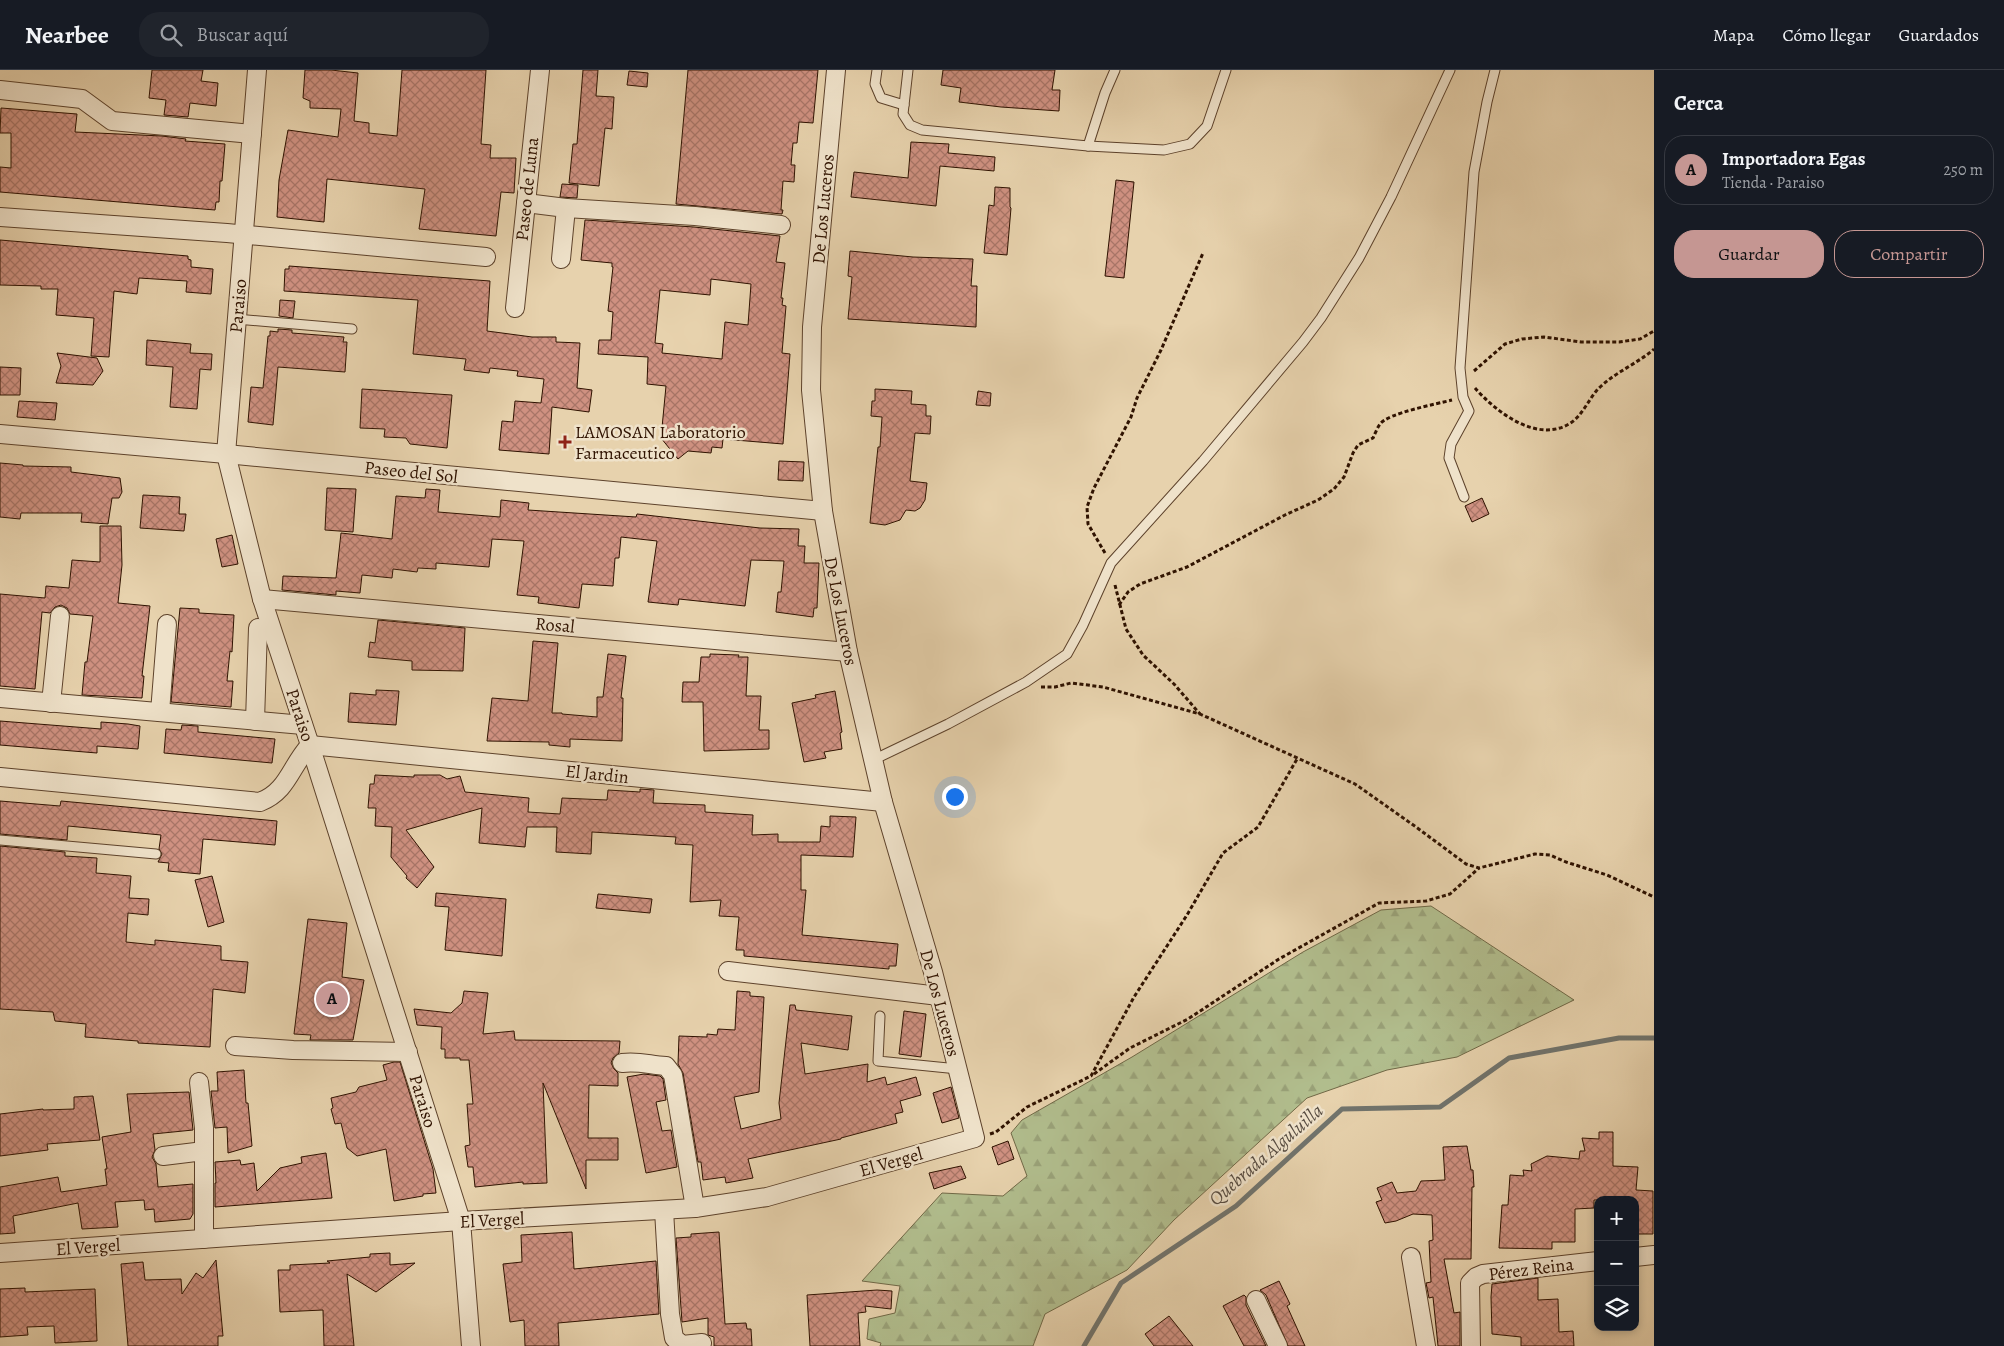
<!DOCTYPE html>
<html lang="es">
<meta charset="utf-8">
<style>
body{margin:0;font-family:Alegreya,serif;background:#20242c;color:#f1f3f6}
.controls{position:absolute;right:15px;bottom:15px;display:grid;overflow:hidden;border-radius:10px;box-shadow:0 2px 8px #0003}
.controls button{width:45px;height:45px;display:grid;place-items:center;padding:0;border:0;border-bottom:1px solid #363941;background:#171b24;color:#f1f3f6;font:25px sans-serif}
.you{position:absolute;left:954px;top:726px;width:18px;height:18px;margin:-12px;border:4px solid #fff;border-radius:50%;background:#1a73e8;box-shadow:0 0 0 8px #1a73e833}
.badge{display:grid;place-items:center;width:32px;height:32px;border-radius:50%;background:#c59692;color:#111;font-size:16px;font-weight:700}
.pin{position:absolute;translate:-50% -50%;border:2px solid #fff;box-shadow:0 1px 5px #0006}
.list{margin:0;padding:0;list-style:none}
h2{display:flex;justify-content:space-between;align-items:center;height:65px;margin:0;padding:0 20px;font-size:21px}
h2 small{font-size:16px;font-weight:400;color:#9ea1a6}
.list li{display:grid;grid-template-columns:32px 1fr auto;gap:15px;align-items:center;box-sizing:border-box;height:70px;margin:0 10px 10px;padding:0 10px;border:1px solid #363941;border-radius:20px}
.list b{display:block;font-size:19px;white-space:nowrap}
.list p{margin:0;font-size:16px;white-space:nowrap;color:#9ea1a6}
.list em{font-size:16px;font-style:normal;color:#9ea1a6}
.actions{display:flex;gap:10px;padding:15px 20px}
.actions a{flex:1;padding:11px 0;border:1px solid #c59692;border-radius:20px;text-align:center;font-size:18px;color:#c59692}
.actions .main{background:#c59692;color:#111}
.icon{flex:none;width:28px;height:28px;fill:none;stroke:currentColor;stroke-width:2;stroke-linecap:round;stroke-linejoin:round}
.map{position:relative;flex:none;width:1654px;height:1276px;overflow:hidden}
header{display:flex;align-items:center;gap:30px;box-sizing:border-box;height:70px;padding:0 25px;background:#171b24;border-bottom:1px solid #363941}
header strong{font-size:24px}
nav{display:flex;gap:28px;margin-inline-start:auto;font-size:18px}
.search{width:350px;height:45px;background:#20242c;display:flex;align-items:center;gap:12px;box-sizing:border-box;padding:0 18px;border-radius:20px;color:#9ea1a6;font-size:19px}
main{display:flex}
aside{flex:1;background:#171b24}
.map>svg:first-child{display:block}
.forest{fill:url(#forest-firs);stroke:#706846}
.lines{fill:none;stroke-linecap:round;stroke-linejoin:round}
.stream{stroke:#71746d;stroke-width:5}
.building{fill:url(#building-cross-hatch);stroke:#2f1200;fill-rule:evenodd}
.service-casing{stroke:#5d422b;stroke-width:11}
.minor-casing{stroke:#5d422b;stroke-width:20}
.path{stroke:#2f1200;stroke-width:3;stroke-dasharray:4 2.5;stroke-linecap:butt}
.service{stroke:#efe2ca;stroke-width:9}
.minor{stroke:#efe2ca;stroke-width:18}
.poi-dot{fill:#8f2418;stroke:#efe2ca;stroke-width:2}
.labels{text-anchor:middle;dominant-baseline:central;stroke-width:5;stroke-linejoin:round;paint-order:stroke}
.street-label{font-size:18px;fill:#2f1200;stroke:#efe2ca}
.poi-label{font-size:18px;fill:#2f1200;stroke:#efe2ca;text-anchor:start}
.water-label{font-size:19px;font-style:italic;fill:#564b40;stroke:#efe2ca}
</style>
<header>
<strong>Nearbee</strong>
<div class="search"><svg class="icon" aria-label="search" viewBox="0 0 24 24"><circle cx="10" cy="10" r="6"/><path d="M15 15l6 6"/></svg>Buscar aquí</div>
<nav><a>Mapa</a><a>Cómo llegar</a><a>Guardados</a></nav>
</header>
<main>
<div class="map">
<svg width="1654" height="1276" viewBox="0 0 1654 1276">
<defs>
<pattern id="forest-firs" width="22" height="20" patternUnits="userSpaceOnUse" patternTransform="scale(1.25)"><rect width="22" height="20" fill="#b1bd8d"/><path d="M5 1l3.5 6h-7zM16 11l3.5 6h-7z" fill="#99a178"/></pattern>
<pattern id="building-cross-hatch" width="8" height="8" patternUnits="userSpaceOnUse" patternTransform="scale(1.25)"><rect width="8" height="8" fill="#cf9181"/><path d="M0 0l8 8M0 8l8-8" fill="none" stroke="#a87567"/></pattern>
</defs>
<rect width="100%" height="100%" fill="#e7d2ad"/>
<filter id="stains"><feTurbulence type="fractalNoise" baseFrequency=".004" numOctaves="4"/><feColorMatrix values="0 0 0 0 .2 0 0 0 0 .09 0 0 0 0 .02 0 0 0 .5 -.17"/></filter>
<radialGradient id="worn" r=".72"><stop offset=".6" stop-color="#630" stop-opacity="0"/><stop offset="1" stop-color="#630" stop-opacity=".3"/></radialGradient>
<!-- forest -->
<polygon class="forest" points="1431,836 1574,930 1457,987 1387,1000 1307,1028 1174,1150 1127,1200 1045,1244 1033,1276 880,1276 881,1273 867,1269 869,1249 895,1243 900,1216 862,1211 942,1123 1003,1126 1027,1106 1011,1063 1022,1050 1132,987 1303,882 1381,840"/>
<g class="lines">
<!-- stream -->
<polyline class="stream" points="1084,1276 1121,1213 1236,1136 1342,1039 1440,1037 1509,988 1619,968 1654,968"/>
</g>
<!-- building -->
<g class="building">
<polygon points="152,0 203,0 201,11 218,13 216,36 190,33 188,47 164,45 166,30 149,28"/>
<polygon points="305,0 331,0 358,3 354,51 369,53 369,63 397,66 402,0 486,0 481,74 491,75 490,88 516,88 514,123 501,122 496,166 419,159 425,119 327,109 324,152 277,147 279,110 288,60 338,67 341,39 310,38 310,31 303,28"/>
<polygon points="583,0 598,0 596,26 614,27 612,59 605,58 599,116 569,113 573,74 577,74"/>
<polygon points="688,0 818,0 813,53 799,52 797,73 793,73 791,95 795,95 794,112 783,111 781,140 783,140 782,144 676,134"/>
<polygon points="943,0 1055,0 1052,20 1060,20 1059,41 1001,37 959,32 961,18 941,15"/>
<polygon points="629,1 648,3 647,17 627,15"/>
<polygon points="1,38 77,44 75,62 162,66 186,69 185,71 225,74 222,111 220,111 219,132 216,132 215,140 0,122 0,97 11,98 11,63 0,63"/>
<polygon points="911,72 949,74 948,83 995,87 994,101 940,96 936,136 851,127 854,102 908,108"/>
<polygon points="1116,110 1134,112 1124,208 1105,206"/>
<polygon points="562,114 578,115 577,128 560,127"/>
<polygon points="995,117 1010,118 1010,137 1011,138 1007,185 984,183 989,135 994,136"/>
<path d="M585,150L694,157L780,166L776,192L785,193L781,228H783L782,235L786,236L782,283L790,284L783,374L723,369L722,378L712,377L711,383L688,381L678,389L661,368L666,316L647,314L648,287L598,284L599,270H611L613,242L608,241L613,197H612V193L581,190ZM711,209L751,214L748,255L725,252L722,289L662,283L663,274L655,273L660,220L710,225Z"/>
<polygon points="0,170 188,186 188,189 191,190 191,197 213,199 211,224 186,222 187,211 139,208 137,224 114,221 109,287 91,286 94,248 56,245 58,219 41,219 41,216 0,215"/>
<polygon points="850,181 913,187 973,189 971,216 977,216 976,257 848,249 852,207 848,206"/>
<polygon points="289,196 490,211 487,261 532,267 556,267 556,272 580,273 577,318 592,320 589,342 552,337 549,384 499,380 502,351 513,352 515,331 541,333 544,309 517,306 518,301 490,298 489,303 464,300 466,289 413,284 418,230 284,221 285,199 289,199"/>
<polygon points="280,230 295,231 293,248 279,246"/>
<polygon points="278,259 292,260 292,263 344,267 343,272 347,272 345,302 278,297 273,355 248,352 251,317 263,318 268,266 270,266 270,261 278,262"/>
<polygon points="147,270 191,274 190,283 212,284 211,300 200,299 197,339 170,337 173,297 146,295"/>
<polygon points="57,283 97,288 103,301 93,315 56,313 61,296"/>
<polygon points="0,297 21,298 20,325 0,325"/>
<polygon points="362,319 452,325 447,378 410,374 406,368 384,367 385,359 360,358"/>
<polygon points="875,319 912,321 911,334 926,335 926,346 931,346 930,364 915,363 910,411 927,413 925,430 920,438 915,441 906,440 900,450 885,455 870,453 878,377 880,377 882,347 871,346 872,331 875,331"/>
<polygon points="978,321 991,323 990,336 976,335"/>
<polygon points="19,331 57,333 55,350 17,347"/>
<polygon points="779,391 804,392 803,411 778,410"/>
<polygon points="0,393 23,395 23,396 71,397 71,402 120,408 122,422 119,428 112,428 108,454 81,452 82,443 21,443 20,449 0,447"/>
<polygon points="327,418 356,419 353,462 325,460"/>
<polygon points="426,419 440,420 438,442 500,447 501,430 529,433 528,440 636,447 637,444 760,458 799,459 798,476 805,476 804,493 819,493 817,538 814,538 813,547 776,542 778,522 781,522 784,491 751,490 745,536 679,529 678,535 648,532 657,471 621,467 619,488 615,488 613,516 582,514 579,538 538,533 539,527 517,525 524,471 492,469 489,497 436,493 436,499 418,498 417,502 393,499 392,508 362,505 360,523 336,521 336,525 282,520 283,506 336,508 341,463 392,469 396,426 425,428"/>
<polygon points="143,425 180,427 179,444 186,444 184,461 140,458"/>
<polygon points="1482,428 1489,444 1472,452 1465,436"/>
<polygon points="100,456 121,456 122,495 118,533 150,536 142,606 144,606 142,628 82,625 85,592 87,592 93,546 70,544 67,538 61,535 55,537 50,543 42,542 35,619 0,616 0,524 45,528 46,516 69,518 72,490 100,492"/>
<polygon points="232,465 238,494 222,497 216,469"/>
<polygon points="180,538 199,539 199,543 234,545 232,582 230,581 227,611 233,611 231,637 171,632"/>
<polygon points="378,550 465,558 463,601 412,600 412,591 368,587 370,572 375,573"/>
<polygon points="533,571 558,573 552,643 562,643 562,644 597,647 597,627 603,627 608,584 626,586 621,628 623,628 622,671 570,669 570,677 549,675 549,672 487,671 492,628 528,631"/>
<polygon points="710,584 739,585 738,587 748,587 746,626 761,626 759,660 769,660 769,679 704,681 703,632 682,632 683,612 699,612 701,587 710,587"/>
<polygon points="376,620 399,621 396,655 348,652 350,623 376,625"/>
<polygon points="835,621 842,662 840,663 842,679 824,682 826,688 804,692 792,633 816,628 815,625"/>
<polygon points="0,651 101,659 101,652 128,654 140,656 138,679 97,676 97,683 0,675"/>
<polygon points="182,655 198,656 198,662 275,669 272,693 164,683 166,659 181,660"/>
<polygon points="375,705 414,707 414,705 440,705 447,709 460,706 465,722 529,728 528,742 560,744 562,728 607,730 608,720 640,722 640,719 654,720 653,733 705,735 705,742 753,745 752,765 778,764 778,772 820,772 821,756 830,757 830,746 856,747 853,787 801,785 801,820 806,820 802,865 898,874 896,896 889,896 889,899 744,886 744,880 736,880 739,847 719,846 721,830 690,832 693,775 675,774 676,767 592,762 591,784 556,782 557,757 527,757 525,777 479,773 482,738 406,760 434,797 417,818 406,808 407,806 391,787 392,757 375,756 376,738 368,738 370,714 374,714"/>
<polygon points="0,731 60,736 61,731 277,751 275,775 203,769 200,804 168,801 169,793 158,792 162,784 159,779 161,765 68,756 67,770 0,764"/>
<polygon points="0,776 65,782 65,786 97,788 96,803 131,806 129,828 149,829 148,845 128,843 126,872 155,875 155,870 221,876 221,890 248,892 245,923 213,919 210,977 138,973 138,971 85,967 86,954 55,951 53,942 0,939"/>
<polygon points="212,806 224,852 208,857 195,810"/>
<polygon points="436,823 506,829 502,886 445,880 449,837 435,836"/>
<polygon points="598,824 652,829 650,843 596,838"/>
<polygon points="308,849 347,853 342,907 364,910 353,970 310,970 311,965 294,964"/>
<polygon points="464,921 488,923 483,964 514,961 515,970 620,971 619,983 613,988 611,993 614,999 618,1003 618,1016 589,1015 588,1068 618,1068 618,1090 586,1090 586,1119 543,1013 547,1113 523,1114 523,1112 475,1117 473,1097 468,1097 465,1076 470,1075 467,1034 473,1034 469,990 460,990 460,988 445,988 445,979 441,979 442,957 417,955 414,939 451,943 462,933"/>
<polygon points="737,921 750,922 750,926 764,927 759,1022 734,1027 741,1059 781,1049 779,1033 790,935 795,935 796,940 852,946 848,980 801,973 805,1004 868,994 867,1012 885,1007 887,1015 916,1007 921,1025 900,1031 903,1042 895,1044 897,1053 841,1068 841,1069 748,1089 753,1108 726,1113 725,1107 703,1110 701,1092 698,1092 683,1003 678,994 679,966 707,967 707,964 717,965 718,959 735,960"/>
<polygon points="904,941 926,944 921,987 899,984"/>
<polygon points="394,992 400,992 433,1099 436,1123 423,1124 423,1126 394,1131 386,1079 357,1086 347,1078 341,1053 335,1054 331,1039 333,1038 331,1028 356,1022 359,1017 387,1010 383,995"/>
<polygon points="244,1000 246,1033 248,1033 252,1076 228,1083 227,1057 215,1058 211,1021 218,1021 217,1002"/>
<polygon points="644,1004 660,1006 663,1009 666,1030 656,1032 662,1061 671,1060 677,1097 646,1103 627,1007"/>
<polygon points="951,1017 959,1048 942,1053 933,1023"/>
<polygon points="189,1022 193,1060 153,1064 155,1080 152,1087 156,1094 158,1117 193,1114 193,1144 190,1149 155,1152 154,1139 145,1140 144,1130 115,1132 118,1157 82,1159 78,1133 13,1146 15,1163 0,1164 0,1117 58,1107 61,1122 107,1115 105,1099 107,1099 102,1067 131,1062 127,1024"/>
<polygon points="93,1026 100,1070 47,1074 48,1080 0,1086 0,1044 43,1039 43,1040 74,1039 74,1027"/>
<polygon points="1599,1062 1613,1062 1613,1096 1638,1097 1636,1120 1653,1121 1653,1164 1635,1164 1635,1130 1594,1130 1594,1138 1575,1139 1575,1172 1552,1172 1552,1179 1499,1178 1502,1135 1508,1135 1510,1105 1524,1106 1523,1100 1532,1101 1531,1094 1547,1086 1579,1089 1580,1081 1585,1081 1582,1068 1599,1069"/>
<polygon points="1008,1071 1014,1089 998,1095 992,1077"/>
<polygon points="1467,1076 1471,1100 1473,1100 1474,1117 1472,1117 1471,1189 1444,1189 1454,1243 1460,1242 1460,1276 1438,1276 1433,1227 1429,1228 1426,1213 1431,1212 1429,1171 1433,1170 1432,1145 1413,1144 1396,1151 1385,1153 1376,1132 1382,1130 1377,1118 1392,1112 1397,1123 1416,1121 1421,1111 1445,1110 1443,1077"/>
<polygon points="326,1083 332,1128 215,1137 215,1113 216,1113 215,1092 240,1090 241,1095 254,1093 257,1121 280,1098 302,1093 301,1087"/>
<polygon points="961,1096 966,1108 934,1119 929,1103"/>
<polygon points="572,1162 574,1199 656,1191 659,1244 558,1253 559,1276 525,1276 524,1250 510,1252 503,1194 522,1192 521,1165"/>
<polygon points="719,1162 725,1254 746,1253 747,1259 751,1259 752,1276 714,1276 714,1267 708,1265 708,1248 682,1252 676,1168 691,1167 691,1164"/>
<polygon points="390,1183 390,1195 415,1193 376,1222 347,1204 354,1276 324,1276 323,1240 280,1242 278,1200 290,1200 290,1195 330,1193 327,1191 370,1187 370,1184"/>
<polygon points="216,1190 223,1266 218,1266 218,1276 128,1276 121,1194 143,1192 145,1210 181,1209 182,1224 196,1203 203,1208"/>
<polygon points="1538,1208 1538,1230 1558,1229 1559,1262 1573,1261 1574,1276 1521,1276 1521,1267 1492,1264 1491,1227 1492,1214"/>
<polygon points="1279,1211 1290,1234 1287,1236 1305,1276 1288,1276 1266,1225 1260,1220"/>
<polygon points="25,1218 25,1222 95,1219 97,1271 55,1273 54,1256 27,1257 28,1265 0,1267 0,1219"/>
<polygon points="877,1220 892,1221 891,1239 865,1236 866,1242 858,1243 860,1276 810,1276 807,1225"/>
<polygon points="1244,1225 1246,1227 1246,1235 1266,1276 1244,1276 1223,1236"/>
<polygon points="1169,1246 1193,1276 1154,1276 1145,1264"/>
</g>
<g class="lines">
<!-- service casing -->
<g class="service-casing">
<g id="service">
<polyline points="877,0 875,14 881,28 904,35"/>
<polyline points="908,0 903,44 910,55 922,60 1088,76 1164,80 1190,74 1207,56 1226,0"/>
<polyline points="1088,76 1105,23 1115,0"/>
<polyline points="236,249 352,259"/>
<polyline points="1464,427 1449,388 1451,374 1469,341 1463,327 1460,298 1474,102 1487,32 1495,0"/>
<polyline points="873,690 948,654 1026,612 1067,584 1083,555 1111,493 1203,391 1303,272 1321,248 1359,188 1391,127 1450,0"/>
<polyline points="0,770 156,784"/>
<polyline points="880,946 878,991 958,999"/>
</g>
</g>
<!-- minor casing -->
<g class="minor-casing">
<g id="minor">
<polyline points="257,0 226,384 262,529 310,675 461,1151 471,1276"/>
<polyline points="0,20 82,29 112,51 252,64"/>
<polyline points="526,133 566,138 561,189"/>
<polyline points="566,138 695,146 781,155"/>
<polyline points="0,147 227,163 486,187"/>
<polyline points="515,238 540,0"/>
<polyline points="0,364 226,384 823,441"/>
<polyline points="262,529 848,582"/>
<polyline points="0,628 303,655"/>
<polyline points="51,633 60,546"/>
<polyline points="160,642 167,554"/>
<polyline points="255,651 258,558"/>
<path d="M0,707L260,732C288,721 290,697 310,675L883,732"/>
<polyline points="728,901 939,926"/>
<polyline points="235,976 293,980 408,982"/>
<path d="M622,993C640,991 649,995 666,996L673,1005L695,1138"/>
<polyline points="199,1012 204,1058 204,1169"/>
<polyline points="163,1086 204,1081"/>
<polyline points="664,1140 670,1244 674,1268 682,1275 702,1273"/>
<polyline points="0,1183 461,1151 695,1138 767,1127 975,1068 933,902 883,732 848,582 823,441 811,320 812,257 836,0"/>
<polyline points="1411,1187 1426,1276"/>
<polyline points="1635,1187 1654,1185"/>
<polyline points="1256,1230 1278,1276"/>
<polyline points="1471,1276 1470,1213 1476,1207 1483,1204 1598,1191"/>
</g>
</g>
<!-- path -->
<g class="path">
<polyline points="1474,301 1505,274 1522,269 1544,267 1581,272 1619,272 1640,269 1654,261"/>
<path d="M1475,318C1497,343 1539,375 1572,352C1583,344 1589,329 1598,319C1615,302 1637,294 1654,279"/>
<polyline points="1105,483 1088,454 1087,437 1094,418 1131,347 1137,328 1161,280 1203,183"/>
<polyline points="1115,515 1126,559 1143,585 1174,614 1200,644"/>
<path d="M1119,535L1128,522L1140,514L1187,497L1285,445L1318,430L1334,419L1344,407L1353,383L1358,375L1373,368C1375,364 1377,358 1380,354C1388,343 1437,334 1452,330"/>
<polyline points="1041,617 1055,617 1071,613 1103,617 1200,644 1355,714 1416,757 1466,794 1479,798 1535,784 1550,785 1566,792 1607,805 1654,827"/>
<polyline points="1094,1004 1130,978 1188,949 1279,889 1379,833 1426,831 1450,824 1479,798"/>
<polyline points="990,1064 996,1062 1027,1037 1091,1006 1134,927 1187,845 1223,783 1258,757 1297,689"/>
</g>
<!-- service -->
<use href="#service" class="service"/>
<!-- minor -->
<use href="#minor" class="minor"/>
</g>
<!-- markers -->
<path class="poi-dot" d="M562.5 364.5h5v5h5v5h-5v5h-5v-5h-5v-5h5z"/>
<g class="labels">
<!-- street labels -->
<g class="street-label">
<text transform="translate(527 119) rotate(-84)">Paseo de Luna</text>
<text transform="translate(823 139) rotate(-85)">De Los Luceros</text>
<text transform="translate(238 236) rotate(-85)">Paraiso</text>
<text transform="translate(411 402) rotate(6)">Paseo del Sol</text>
<text transform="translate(841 541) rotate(79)">De Los Luceros</text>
<text transform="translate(555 555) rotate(5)">Rosal</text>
<text transform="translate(300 645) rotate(72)">Paraiso</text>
<text transform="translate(597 704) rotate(6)">El Jardin</text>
<text transform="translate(940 933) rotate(75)">De Los Luceros</text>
<text transform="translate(423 1031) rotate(73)">Paraiso</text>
<text transform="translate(891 1092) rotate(-16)">El Vergel</text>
<text transform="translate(492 1150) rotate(-3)">El Vergel</text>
<text transform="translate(88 1177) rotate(-4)">El Vergel</text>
<text transform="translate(1531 1199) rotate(-7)">Pérez Reina</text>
</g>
<!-- poi labels -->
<g class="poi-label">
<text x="575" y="362">LAMOSAN Laboratorio<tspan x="575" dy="21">Farmaceutico</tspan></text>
</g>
<!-- water labels -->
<g class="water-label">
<text transform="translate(1266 1085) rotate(-41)">Quebrada Alguluilla</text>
</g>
</g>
<rect width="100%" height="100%" filter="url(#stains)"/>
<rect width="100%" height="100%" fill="url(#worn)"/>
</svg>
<div class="controls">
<button>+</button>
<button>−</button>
<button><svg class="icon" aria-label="layers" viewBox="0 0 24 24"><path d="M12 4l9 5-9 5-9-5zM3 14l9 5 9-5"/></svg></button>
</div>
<div class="you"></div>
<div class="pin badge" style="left:332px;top:929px">A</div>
</div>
<aside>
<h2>Cerca<small></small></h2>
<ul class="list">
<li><span class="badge">A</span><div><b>Importadora Egas</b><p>Tienda · Paraiso</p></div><em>250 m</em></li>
</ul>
<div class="actions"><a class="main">Guardar</a><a>Compartir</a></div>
</aside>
</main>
